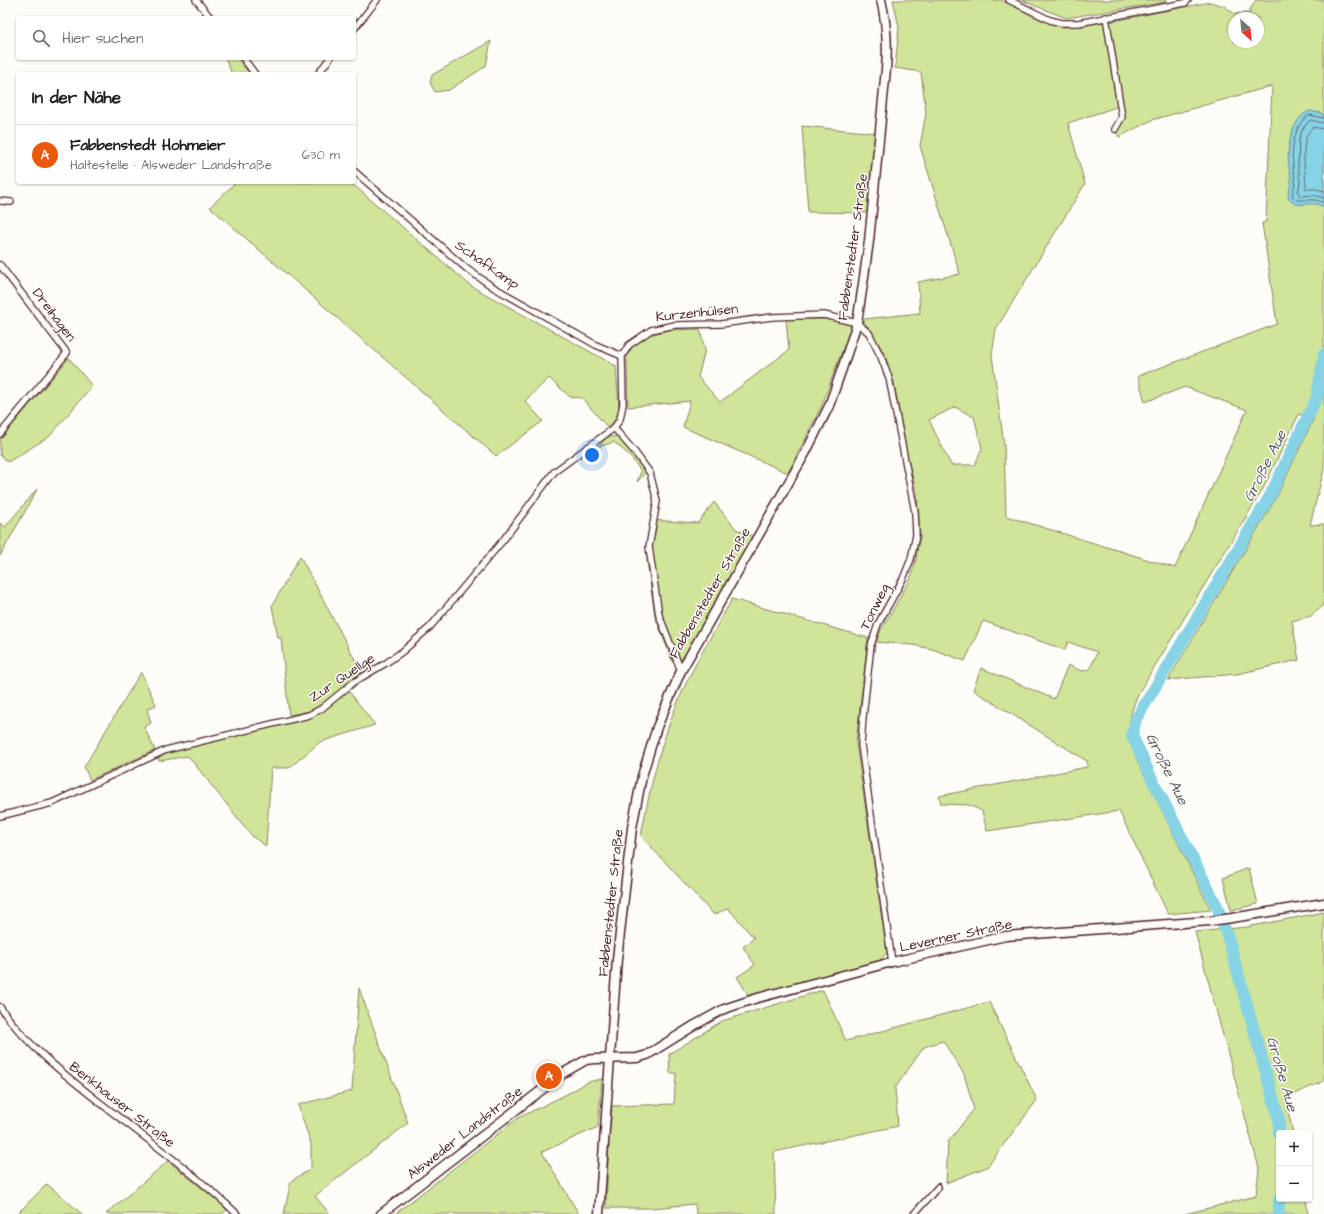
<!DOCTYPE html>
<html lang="de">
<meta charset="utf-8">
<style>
body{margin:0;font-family:"Architects Daughter",sans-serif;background:#f6f6f6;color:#202124}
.controls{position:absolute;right:12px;bottom:12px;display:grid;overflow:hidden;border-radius:4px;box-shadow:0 1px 3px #0004}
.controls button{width:36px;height:36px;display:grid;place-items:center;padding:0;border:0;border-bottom:1px solid #e0e0e0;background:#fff;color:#202124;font:20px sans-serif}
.compass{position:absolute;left:1228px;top:12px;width:36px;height:36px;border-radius:50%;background:#fff;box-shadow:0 1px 3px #0004;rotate:153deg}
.you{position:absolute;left:592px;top:455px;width:14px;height:14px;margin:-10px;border:3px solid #fff;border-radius:50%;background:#1a73e8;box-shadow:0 0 0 6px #1a73e833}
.badge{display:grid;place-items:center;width:26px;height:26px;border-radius:50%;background:#ea580c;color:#fff;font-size:13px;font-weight:700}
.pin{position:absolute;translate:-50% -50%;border:2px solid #fff;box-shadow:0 1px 4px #0006}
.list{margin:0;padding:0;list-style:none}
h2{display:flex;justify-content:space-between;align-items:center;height:52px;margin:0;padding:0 16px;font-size:17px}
h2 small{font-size:13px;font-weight:400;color:#757577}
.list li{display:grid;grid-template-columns:26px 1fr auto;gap:12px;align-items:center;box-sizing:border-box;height:60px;padding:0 16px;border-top:1px solid #e0e0e0}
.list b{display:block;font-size:15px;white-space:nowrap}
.list p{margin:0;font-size:13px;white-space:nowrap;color:#757577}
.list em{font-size:13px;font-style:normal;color:#757577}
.icon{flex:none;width:22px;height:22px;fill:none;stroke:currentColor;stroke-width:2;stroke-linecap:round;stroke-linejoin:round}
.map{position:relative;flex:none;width:1324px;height:1214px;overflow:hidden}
.search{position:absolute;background:#fff;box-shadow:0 1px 3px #0004;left:16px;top:16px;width:340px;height:44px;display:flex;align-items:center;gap:10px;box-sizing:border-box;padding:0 14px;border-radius:4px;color:#757577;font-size:15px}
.panel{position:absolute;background:#fff;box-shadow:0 1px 3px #0004;left:16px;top:72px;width:340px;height:112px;border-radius:4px}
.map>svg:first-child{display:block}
.green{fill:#d0e599;stroke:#8d8262;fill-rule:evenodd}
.water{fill:#86d3e5;stroke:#6e8b9b}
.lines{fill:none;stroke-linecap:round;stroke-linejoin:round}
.shore{stroke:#626775;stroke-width:1}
.river{stroke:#86d3e5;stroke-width:12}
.street-casing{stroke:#4a1f2b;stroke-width:8}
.secondary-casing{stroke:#4a1f2b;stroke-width:11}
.street{stroke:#fdfcf7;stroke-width:5.5}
.secondary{stroke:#fdfcf7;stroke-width:8}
.labels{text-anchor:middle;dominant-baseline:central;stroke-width:3;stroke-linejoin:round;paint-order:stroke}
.street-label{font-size:14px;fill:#4a1f2b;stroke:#fdfcf7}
.water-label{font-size:15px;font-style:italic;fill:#5c5563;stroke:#fdfcf7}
</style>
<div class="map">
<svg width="1324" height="1214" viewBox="0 0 1324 1214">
<rect width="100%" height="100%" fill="#fdfcf7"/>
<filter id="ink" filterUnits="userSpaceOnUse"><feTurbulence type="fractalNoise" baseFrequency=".025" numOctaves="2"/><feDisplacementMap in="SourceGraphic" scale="8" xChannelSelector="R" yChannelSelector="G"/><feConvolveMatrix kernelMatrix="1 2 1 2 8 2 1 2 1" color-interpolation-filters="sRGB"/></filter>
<g filter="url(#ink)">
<!-- green -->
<g class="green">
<path d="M893,0H1001L1044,21L1064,27L1082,26L1105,21L1119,106L1068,123L1085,184L996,329L992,355L1004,445L1006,516L1175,568L1247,410L1185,387L1145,402L1138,376L1277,324L1262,223L1266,222L1272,86L1152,120L1119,137L1116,132L1123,118L1109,22L1210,2L1224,6L1235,14L1250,13L1249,11L1256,0H1324V469L1310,525L1324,524V605L1311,616L1292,621L1299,660L1237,674L1168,680L1276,498L1314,418L1299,414L1262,491L1139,692C1127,719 1126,735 1138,762L1211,910L1168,914L1119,811L987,831L982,811L969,805L941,804L939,796L1087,767V761L973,690L981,668L1054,699L1068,665L1082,671L1090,669L1097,652L1068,642L1065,650L983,621L965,661L932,649L913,645L876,642L881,630L910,580L916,559L920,536L917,493L909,464L894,383L885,355L871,331L864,322V319L920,313L918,282L960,274L920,146L926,113L921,72L895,68L899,27ZM1234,18H1258V42H1234ZM955,407L974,417L982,448L975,465H951L929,420Z"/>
<polygon points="1021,0 1166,0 1166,2 1066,18"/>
<polygon points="491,41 486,66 449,90 435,92 430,83 432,75"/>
<polygon points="225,58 237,58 250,74 232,74"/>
<polygon points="802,126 877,133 869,213 808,212"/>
<polygon points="236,182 350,182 471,286 616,366 619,410 615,420 608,428 582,398 570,397 549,378 525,401 543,421 496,456 210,207"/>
<polygon points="786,319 825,319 852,325 821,407 788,473 683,427 690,401 628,407 627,357 631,348 649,335 669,330 700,329 705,350 698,377 720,402 789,350"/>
<polygon points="69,358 92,386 50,436 8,462 0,455 0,440"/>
<polygon points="617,436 632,452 646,472 637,482 641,471 629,455 614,442 598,447 607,437"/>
<polygon points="38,488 0,556 0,523 5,527"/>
<polygon points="714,502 736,529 754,537 681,663 673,663 655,616 647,561 647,547 651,520 698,523"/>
<polygon points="300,556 362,673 323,703 310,711 289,715 281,638 278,638 272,606"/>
<path d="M732,599L868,638L856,743L887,953L879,961L749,996L737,977L755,965L743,947L754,938L728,908L714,915L641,836C650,786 662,736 683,690C697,659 716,629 732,599Z"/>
<polygon points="141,672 156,705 147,709 151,723 144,727 155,750 90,780 84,767"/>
<polygon points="348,690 375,725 320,742 289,768 271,768 266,846 253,837 188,756 159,761 157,756 166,751 309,717"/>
<polygon points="1249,868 1258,904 1231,910 1223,878"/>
<polygon points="1324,912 1324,1081 1285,1098 1293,1133 1279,1133 1279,1199 1306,1199 1308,1214 1185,1214 1256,1196 1259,1168 1195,932 1247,927"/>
<polygon points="359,988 408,1123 315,1196 330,1214 284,1214 291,1181 311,1169 311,1144 298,1105 352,1091"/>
<polygon points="823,990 846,1041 989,1002 1037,1100 987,1167 946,1183 948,1142 974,1109 964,1074 943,1041 924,1047 895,1088 898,1126 774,1152 776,1214 696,1214 695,1204 652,1208 606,1208 609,1135 612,1106 674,1104 676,1073 670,1073 669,1054 722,1021"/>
<polygon points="602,1079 598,1127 542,1152 579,1214 395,1214 518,1118 567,1094 588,1082"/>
<polygon points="168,1161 228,1209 222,1214 106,1214"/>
<polygon points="47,1184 82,1214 17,1214"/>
</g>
<!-- water -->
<path class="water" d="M1309,111L1321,113L1324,116V207C1321,206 1318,204 1315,204C1305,203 1294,208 1288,198C1288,192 1291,186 1291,179C1291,175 1289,171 1289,167C1286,148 1291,120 1309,111Z"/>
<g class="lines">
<!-- shore -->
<g class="shore">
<path d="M1324,118L1309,115C1294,125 1291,149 1293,166C1293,171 1295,176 1295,181C1295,186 1293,191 1292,196C1299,203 1305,199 1314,200C1318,200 1321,202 1324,203"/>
<polyline points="1324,123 1310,120 1303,128 1299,139 1298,166 1300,182 1298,193 1301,196 1314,195 1324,198"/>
<path d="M1324,129L1313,127C1298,140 1306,171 1306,189H1316L1324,191"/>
</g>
<!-- river -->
<g class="river">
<polyline points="1279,1133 1279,1119 1228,938 1217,906 1151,777 1132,735 1136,719 1270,496 1317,397 1324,354"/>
<polyline points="1279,1214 1279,1199"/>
</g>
<!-- street casing -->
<g class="street-casing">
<g id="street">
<polyline points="196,0 211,18"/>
<polyline points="1009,0 1050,20 1062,23 1078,23 1185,3 1188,0"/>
<polyline points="1106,17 1122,117 1115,129"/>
<polyline points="354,29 377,0"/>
<polyline points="243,58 255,74"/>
<polyline points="318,74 330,58"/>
<polyline points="354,171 467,269 493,287 596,345 622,356"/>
<polyline points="0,201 11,202"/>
<polyline points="0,265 67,353 0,434"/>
<polyline points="681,671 659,615 649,547 657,501 650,473 634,451 614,428 620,419 623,404 622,356 629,345 651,330 675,325 721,324 772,317 824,315 857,323 869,333 881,357 889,378 915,512 916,535 911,559 903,579 878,624 871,645 863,717 861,745 892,962"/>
<polyline points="0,816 52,803 166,750 309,715 321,709 354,682 386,663 403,651 430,627 504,539 554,472 614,428"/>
<path d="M0,1007C27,1046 66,1076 103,1105C148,1140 195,1174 237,1214"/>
<polyline points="914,1214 938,1187"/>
</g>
</g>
<!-- secondary casing -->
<g class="secondary-casing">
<g id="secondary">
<polyline points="381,1214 565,1072 586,1060 595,1059 637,1058 647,1055 695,1025 724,1009 754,999 892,962 1006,936 1210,921 1232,918 1324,903"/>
<path d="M599,1214L617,959L632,828L642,776L657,727L681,671L806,452L829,406L844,363L857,323L863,284L869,241L886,69C888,44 887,24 881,0"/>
</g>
</g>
<!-- street -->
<use href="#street" class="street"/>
<!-- secondary -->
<use href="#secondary" class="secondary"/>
</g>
</g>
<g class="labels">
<!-- street labels -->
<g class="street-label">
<text transform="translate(853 247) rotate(-82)">Fabbenstedter Straße</text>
<text transform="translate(487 265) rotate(35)">Schafkamp</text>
<text transform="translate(697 313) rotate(-6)">Kurzenhülsen</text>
<text transform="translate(54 315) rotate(53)">Dreihagen</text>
<text transform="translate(710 593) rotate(-60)">Fabbenstedter Straße</text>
<text transform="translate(875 607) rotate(-64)">Tonweg</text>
<text transform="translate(342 678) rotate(-34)">Zur Quellge</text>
<text transform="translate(611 903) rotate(-84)">Fabbenstedter Straße</text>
<text transform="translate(956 936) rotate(-12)">Leverner Straße</text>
<text transform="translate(122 1105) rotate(38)">Benkhauser Straße</text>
<text transform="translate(465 1133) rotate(-38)">Alsweder Landstraße</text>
</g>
<!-- water labels -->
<g class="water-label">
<text transform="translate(1265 466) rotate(-63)">Große Aue</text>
<text transform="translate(1167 769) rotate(64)">Große Aue</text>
<text transform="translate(1282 1074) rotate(74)">Große Aue</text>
</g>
</g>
</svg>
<div class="controls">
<button>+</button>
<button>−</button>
</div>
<svg class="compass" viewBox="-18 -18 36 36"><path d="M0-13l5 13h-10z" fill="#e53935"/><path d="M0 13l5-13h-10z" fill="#757577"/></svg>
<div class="you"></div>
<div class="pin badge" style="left:549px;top:1076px">A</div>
<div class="search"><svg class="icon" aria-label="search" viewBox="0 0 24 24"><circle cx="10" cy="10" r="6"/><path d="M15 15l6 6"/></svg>Hier suchen</div>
<section class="panel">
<h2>In der Nähe<small></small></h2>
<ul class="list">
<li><span class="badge">A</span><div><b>Fabbenstedt Hohmeier</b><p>Haltestelle · Alsweder Landstraße</p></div><em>630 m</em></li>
</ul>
</section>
</div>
